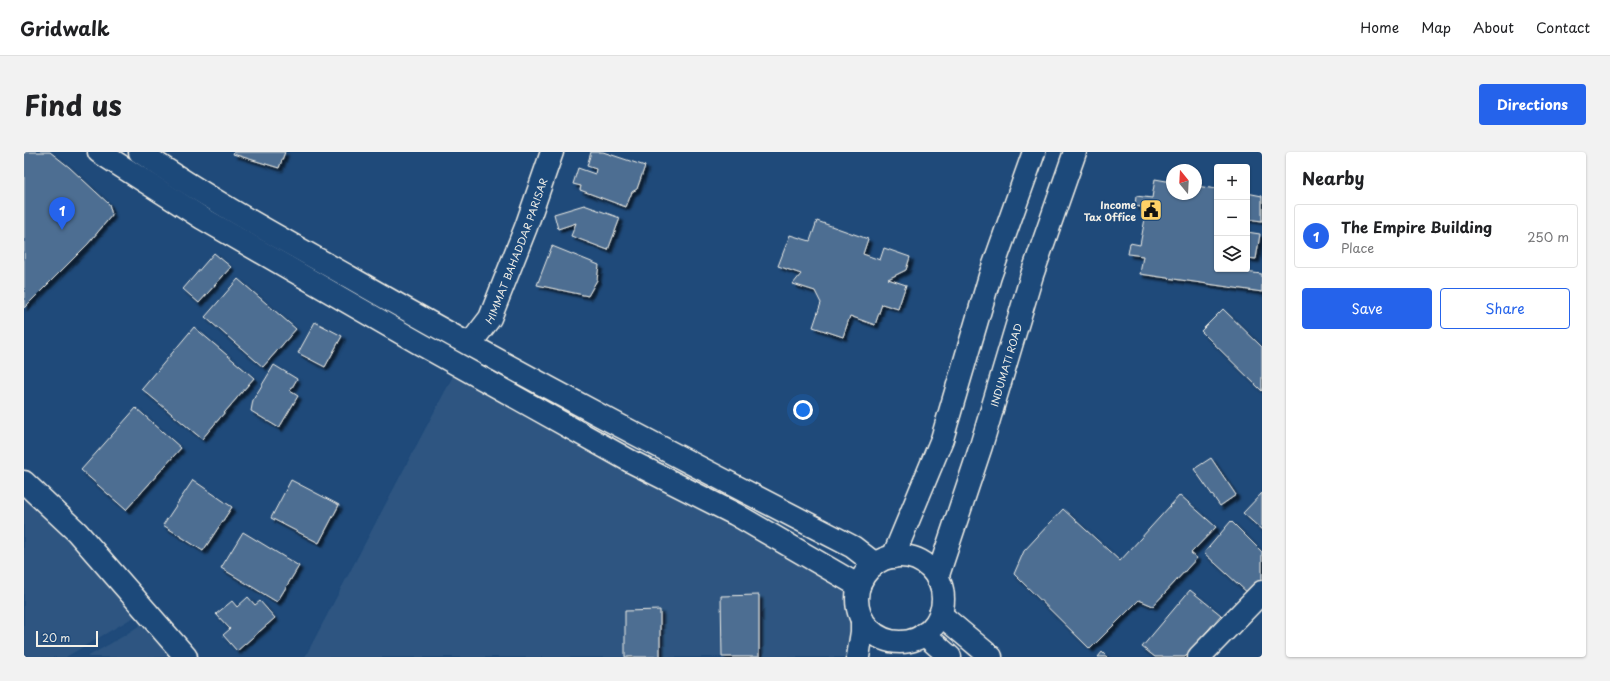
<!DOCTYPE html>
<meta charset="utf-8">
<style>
body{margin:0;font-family:"Playpen Sans",sans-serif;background:#f2f2f2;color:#202124}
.controls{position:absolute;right:12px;top:12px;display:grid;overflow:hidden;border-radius:4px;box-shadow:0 1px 3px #0004}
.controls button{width:36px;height:36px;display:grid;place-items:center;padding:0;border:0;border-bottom:1px solid #e0e0e0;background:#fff;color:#202124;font:20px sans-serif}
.compass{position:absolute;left:1142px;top:12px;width:36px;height:36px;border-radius:50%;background:#fff;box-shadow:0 1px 3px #0004;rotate:342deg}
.scale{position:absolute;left:12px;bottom:10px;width:62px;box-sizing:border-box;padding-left:4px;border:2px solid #f4f1e8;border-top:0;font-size:11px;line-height:14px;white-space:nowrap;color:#f4f1e8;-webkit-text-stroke:3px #1f4a7a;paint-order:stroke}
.you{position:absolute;left:779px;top:258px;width:14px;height:14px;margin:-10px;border:3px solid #fff;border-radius:50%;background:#1a73e8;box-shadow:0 0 0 6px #1a73e833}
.badge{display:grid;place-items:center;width:26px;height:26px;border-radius:50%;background:#2563eb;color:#fff;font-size:13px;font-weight:700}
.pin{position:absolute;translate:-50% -33px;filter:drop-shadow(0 1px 2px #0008)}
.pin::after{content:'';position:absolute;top:21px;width:14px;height:12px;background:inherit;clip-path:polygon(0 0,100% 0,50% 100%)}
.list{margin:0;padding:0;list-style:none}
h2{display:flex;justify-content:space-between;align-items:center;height:52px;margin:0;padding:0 16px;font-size:17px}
h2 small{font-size:13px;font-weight:400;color:#757577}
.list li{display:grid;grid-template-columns:26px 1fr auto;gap:12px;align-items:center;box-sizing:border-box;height:64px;margin:0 8px 8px;padding:0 8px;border:1px solid #e0e0e0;border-radius:4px}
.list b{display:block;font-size:15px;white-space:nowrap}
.list p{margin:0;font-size:13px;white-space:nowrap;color:#757577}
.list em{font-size:13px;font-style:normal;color:#757577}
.actions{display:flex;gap:8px;padding:12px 16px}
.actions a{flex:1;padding:9px 0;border:1px solid #2563eb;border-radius:4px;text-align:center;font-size:14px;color:#2563eb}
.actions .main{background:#2563eb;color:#fff}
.icon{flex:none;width:22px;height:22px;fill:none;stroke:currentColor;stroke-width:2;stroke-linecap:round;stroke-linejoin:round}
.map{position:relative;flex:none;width:1238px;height:505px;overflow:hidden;border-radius:4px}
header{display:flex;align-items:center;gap:24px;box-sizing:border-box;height:56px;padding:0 20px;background:#fff;border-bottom:1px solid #e0e0e0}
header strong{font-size:19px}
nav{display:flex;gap:22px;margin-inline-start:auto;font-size:14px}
.intro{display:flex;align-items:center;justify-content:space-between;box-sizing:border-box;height:96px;padding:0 24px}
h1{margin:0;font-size:28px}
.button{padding:10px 18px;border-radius:4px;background:#2563eb;color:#fff;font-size:14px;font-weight:700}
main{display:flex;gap:24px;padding:0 24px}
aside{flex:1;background:#fff;border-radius:4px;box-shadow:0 1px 3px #0004}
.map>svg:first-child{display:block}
.built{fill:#2d5581}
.building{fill:#4d6e92;stroke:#f4f1e8;filter:url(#shadow)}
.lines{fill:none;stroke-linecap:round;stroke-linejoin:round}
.minor-casing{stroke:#f4f1e8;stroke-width:25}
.major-casing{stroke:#f4f1e8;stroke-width:25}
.minor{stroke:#1f4a7a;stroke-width:22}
.major{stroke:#1f4a7a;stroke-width:22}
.labels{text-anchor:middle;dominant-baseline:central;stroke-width:4;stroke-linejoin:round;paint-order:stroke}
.poi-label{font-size:10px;font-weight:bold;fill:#f4f1e8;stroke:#1f4a7a;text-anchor:end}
.street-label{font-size:10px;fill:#f4f1e8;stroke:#1f4a7a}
</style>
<header>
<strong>Gridwalk</strong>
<nav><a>Home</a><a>Map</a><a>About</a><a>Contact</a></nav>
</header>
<div class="intro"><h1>Find us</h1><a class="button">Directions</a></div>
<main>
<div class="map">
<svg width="1238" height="505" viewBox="0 0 1238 505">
<defs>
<filter id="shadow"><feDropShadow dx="3.5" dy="3.5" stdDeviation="1" flood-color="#0009"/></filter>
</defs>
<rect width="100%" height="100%" fill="#1f4a7a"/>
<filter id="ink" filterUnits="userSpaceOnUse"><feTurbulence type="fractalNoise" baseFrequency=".025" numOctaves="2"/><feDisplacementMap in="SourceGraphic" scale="8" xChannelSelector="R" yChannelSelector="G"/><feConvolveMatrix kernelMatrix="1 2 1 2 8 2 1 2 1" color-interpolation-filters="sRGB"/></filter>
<g filter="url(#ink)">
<!-- built -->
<g class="built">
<polygon points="437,209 836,443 838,455 843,465 842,505 281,505"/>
<polygon points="0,341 42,381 115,462 42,505 0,505"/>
<polygon points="116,473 148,505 63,505 98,485"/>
</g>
<!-- building -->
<g class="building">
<polygon points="0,0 26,0 45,15 85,52 88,63 64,92 0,156"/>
<polygon points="210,0 261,0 255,16 209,2"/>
<polygon points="567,0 579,0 621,14 613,37 608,40 602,55 556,38 557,34 549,32 554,16 571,22 572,17 563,14"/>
<polygon points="1131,27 1148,30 1148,42 1172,42 1172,34 1193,37 1193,117 1238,122 1238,140 1116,122 1119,104 1104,102 1106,91 1116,93 1123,56 1111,54 1112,44 1128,46"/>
<polygon points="1223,41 1238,44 1238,69 1223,67"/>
<polygon points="560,53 596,66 584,98 547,84 552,71 534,77 530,62"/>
<polygon points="793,69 844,87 839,102 856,108 860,96 886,105 882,118 864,127 882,133 874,157 858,152 851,173 826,164 819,185 789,175 797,151 791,139 769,132 777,122 754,114 766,83 786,89"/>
<polygon points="1223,80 1236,82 1232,107 1223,106"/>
<polygon points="528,94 575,113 573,128 564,144 513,133"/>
<polygon points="190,101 207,115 175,151 159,137"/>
<polygon points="214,127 272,177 239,215 181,165"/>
<polygon points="1199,157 1238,195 1238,239 1177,179"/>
<polygon points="291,170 318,184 301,215 274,201"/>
<polygon points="170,175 230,226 178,287 118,237"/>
<polygon points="250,213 273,227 266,239 274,244 255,276 227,259 229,248"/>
<polygon points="112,256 157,296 102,358 57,318"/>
<polygon points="1187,306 1212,343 1196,354 1170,317"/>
<polygon points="169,328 208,355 179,399 139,373"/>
<polygon points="267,328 315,353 295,391 247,366"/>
<polygon points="1238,341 1238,378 1219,361"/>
<polygon points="1156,343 1192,375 1167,401 1173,406 1129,454 1115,448 1066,497 990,422 1000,399 1039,357 1096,409"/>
<polygon points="1207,369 1238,400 1238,430 1226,443 1180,401"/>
<polygon points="219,380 275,414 253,450 197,416"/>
<polygon points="1166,438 1197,463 1161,505 1131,505 1118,495"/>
<polygon points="735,443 735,505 698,505 697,444"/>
<polygon points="224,445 231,453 236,449 251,466 213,499 199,483 206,477 192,462 208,449 213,455"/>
<polygon points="636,458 636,505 601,505 601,459"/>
<polygon points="1078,500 1083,505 1074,505"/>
</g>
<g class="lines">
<!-- minor casing -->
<g class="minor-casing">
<g id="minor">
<path id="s1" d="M446,192L466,166L502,75L528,0"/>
<polyline points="0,330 53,380 162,505"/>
<polyline points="1175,505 1238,440"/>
</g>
</g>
<!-- major casing -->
<g class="major-casing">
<g id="major">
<polyline points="75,0 178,66 393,190 606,309 711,362 835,434"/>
<path d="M116,0C184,47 256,86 327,126C492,221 660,308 829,395L851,412"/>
<circle cx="876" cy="447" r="43"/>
<polyline points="869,405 918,287 966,124 1010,0"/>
<path id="s2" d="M913,426L957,294L1008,123L1051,0"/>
<polyline points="916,462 967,505"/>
<polyline points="900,482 926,505"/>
<polyline points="834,505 838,480 838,467"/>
</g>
</g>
<!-- minor -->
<use href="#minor" class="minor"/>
<!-- major -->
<use href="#major" class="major"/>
</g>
</g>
<!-- icons -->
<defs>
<g id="civic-square" transform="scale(1.15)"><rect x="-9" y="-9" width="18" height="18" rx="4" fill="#ffd166" stroke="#1f4a7a"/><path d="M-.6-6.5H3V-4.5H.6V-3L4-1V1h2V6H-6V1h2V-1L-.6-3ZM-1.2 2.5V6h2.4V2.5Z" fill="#111"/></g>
</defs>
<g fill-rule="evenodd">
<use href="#civic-square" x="1127" y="58"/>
</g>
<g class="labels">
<!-- poi labels -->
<g class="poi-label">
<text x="1112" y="52">Income<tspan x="1112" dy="12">Tax Office</tspan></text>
</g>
<!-- street labels -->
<g class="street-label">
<text stroke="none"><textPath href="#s1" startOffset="105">HIMMAT BAHADDAR PARISAR</textPath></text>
<text stroke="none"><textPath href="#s2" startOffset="224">INDUMATI ROAD</textPath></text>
</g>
</g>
</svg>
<div class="controls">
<button>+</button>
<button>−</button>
<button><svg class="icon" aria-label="layers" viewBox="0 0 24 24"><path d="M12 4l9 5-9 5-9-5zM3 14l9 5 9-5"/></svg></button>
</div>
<svg class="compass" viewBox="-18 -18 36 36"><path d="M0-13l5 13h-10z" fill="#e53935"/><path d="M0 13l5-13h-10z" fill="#757577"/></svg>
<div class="scale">20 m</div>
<div class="you"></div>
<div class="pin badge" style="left:38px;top:78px">1</div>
</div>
<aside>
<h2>Nearby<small></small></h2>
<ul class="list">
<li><span class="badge">1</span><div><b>The Empire Building</b><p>Place</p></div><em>250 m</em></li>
</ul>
<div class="actions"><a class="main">Save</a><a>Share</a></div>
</aside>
</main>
